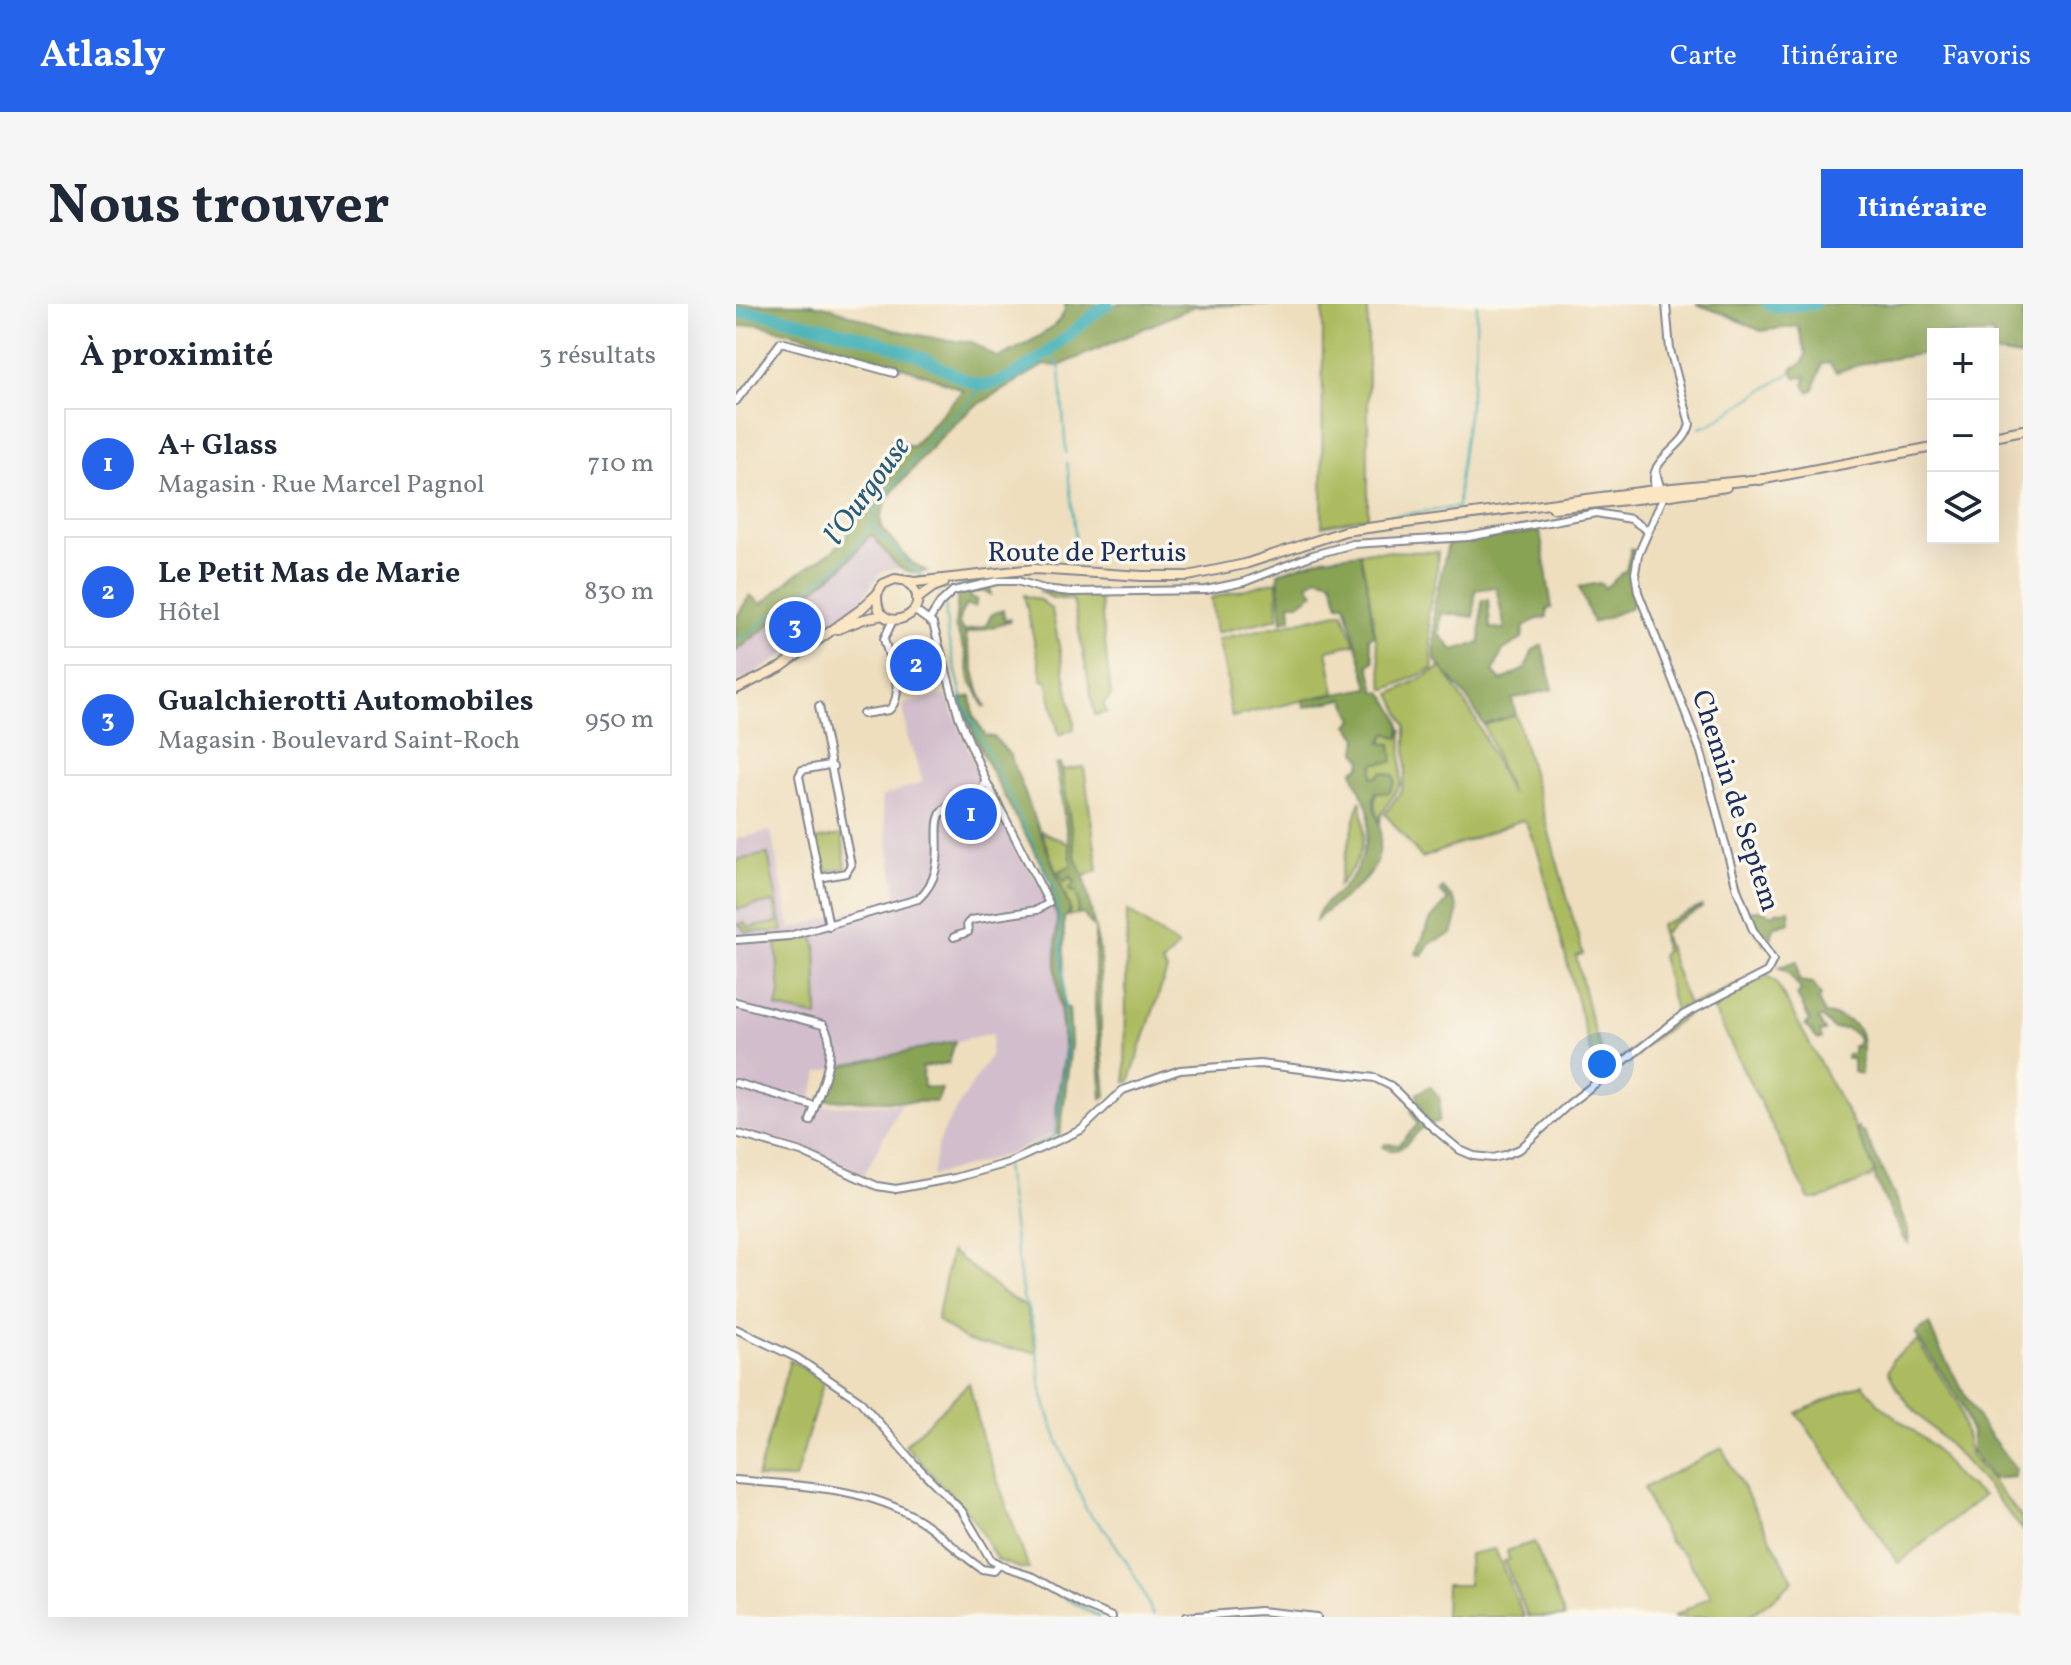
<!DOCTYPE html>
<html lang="fr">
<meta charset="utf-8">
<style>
body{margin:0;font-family:Vollkorn,serif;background:#f6f6f7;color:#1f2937}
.controls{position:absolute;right:24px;top:24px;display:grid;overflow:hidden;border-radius:0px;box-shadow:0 8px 32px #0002}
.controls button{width:72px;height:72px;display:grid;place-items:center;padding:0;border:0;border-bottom:2px solid #e0e1e3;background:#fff;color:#1f2937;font:40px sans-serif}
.you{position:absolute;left:866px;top:760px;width:28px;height:28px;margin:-20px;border:6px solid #fff;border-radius:50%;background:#1a73e8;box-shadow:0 0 0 12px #1a73e833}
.badge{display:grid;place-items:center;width:52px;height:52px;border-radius:50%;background:#2563eb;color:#fff;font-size:26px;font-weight:700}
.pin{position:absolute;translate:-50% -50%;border:4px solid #fff;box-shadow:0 2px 8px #0006}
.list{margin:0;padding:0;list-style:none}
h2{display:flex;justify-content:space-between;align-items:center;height:104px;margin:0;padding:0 32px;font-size:34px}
h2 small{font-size:26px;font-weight:400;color:#747a83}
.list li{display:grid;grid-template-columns:52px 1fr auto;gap:24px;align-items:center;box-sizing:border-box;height:112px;margin:0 16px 16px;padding:0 16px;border:2px solid #e0e1e3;border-radius:0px}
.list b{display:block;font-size:30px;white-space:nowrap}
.list p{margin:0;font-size:26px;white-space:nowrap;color:#747a83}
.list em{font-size:26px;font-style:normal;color:#747a83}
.icon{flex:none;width:44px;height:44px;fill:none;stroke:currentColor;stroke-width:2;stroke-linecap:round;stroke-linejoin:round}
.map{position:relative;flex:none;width:1287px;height:1313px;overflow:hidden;border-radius:0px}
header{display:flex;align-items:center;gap:48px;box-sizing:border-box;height:112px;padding:0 40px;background:#2563eb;color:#fff}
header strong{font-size:38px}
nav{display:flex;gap:44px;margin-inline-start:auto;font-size:28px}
.intro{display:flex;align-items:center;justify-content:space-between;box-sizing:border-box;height:192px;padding:0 48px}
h1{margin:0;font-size:56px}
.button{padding:20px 36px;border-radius:0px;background:#2563eb;color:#fff;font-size:28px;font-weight:700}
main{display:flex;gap:48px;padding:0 48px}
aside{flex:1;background:#fff;border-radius:0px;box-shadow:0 8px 32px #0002}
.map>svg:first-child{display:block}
.industrial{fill:#d1bdcb}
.green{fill:#acbb5e;stroke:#64755e;stroke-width:2}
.forest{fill:#89a355;stroke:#52695a;stroke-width:2;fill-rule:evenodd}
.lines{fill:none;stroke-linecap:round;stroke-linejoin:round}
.stream{stroke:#3badb4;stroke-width:2}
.river{stroke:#3badb4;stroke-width:12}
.minor-casing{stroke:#84868e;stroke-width:10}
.secondary-casing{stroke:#84868e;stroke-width:12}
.minor{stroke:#fff;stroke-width:6}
.secondary{stroke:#fbe6c4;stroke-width:8}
.labels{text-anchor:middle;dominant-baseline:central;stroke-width:7;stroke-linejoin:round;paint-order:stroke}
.street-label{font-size:28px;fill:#1b2f5e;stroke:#fbf7ec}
.water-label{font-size:30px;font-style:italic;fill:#265b7c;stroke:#fbf7ec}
</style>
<header>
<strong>Atlasly</strong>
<nav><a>Carte</a><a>Itinéraire</a><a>Favoris</a></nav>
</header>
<div class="intro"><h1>Nous trouver</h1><a class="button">Itinéraire</a></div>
<main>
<aside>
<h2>À proximité<small>3 résultats</small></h2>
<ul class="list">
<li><span class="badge">1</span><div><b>A+ Glass</b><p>Magasin · Rue Marcel Pagnol</p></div><em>710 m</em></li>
<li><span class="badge">2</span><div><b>Le Petit Mas de Marie</b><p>Hôtel</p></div><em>830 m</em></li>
<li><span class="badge">3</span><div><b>Gualchierotti Automobiles</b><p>Magasin · Boulevard Saint-Roch</p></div><em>950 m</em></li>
</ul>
</aside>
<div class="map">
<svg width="1287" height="1313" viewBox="0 0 1287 1313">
<rect width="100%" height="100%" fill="#fbf7ec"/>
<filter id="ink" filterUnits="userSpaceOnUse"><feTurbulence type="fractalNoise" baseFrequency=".0125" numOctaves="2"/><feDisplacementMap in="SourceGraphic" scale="16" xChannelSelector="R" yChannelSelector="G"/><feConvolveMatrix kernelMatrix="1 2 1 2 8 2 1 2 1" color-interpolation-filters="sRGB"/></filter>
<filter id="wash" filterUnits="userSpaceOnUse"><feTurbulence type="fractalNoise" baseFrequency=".006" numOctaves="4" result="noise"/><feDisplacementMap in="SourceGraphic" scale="32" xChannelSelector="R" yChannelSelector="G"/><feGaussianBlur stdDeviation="1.8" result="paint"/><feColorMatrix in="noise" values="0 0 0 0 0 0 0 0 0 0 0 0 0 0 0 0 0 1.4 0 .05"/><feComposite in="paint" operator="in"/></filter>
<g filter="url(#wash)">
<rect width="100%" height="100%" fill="#eedebe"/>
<!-- industrial -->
<g class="industrial">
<polygon points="135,230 163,264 153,265 144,269 121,302 32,361 0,379 0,347 108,262"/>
<polygon points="210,391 248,483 281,548 318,599 321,612 320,666 329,748 321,796 320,828 273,850 195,872 202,841 211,820 254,752 257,729 83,768 76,792 85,802 165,800 128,871 63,841 0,824 0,535 35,527 55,625 157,595 161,596 145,493 187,478 171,432 167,400"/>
</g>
<!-- green -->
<g class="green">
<polygon points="601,0 632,0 632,213 586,222 587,6"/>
<polygon points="634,247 702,248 701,268 692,309 697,365 651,385 648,385 632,285 624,249"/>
<polygon points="541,277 542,314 480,329 475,294"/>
<polygon points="303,287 364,294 375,392 367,400 371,408 359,411 337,296 317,294"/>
<polygon points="288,291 306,297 316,306 338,419 338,425 323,431 311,377 307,377"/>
<polygon points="607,308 619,340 591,346 599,389 496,413 491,390 492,379 482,335"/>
<polygon points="706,363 740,416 775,490 748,421 780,411 847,650 840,652 856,719 870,759 881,758 940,711 925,651 929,648 924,621 966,602 966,604 937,619 927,630 952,701 975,693 1030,666 965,701 867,771 863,770 852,739 804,554 790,519 786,516 686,554 649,510 666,486 670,468 670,421 655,390"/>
<path d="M666,424L665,480L645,511L644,520C636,500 640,494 641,474L636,473L637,462C644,453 644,439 651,429L666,427Z"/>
<polygon points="348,463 362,566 347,573 340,556 326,466"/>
<path d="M624,496C633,531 628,556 602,582Z"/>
<path d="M305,527L333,540L336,561L323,568L329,578L334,571C342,583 343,597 341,610L332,612L334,605Z"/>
<polygon points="106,531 110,564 86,568 78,536"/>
<polygon points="32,550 47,627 10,628 2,620 9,619 13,624 42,618 38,598 0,605 0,556"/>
<polygon points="391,606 442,642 426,660 431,666 393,778 389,778"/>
<polygon points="77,633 80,641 82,713 41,704 44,689 40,639"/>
<polygon points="1031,671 1040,678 1113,812 1139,867 1135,873 1085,895 1073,895 975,701"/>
<polygon points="215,947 267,989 290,1003 301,1048 243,1040 229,1036 201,1016"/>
<path d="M1181,1037L1222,1098L1235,1152L1287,1215V1226C1265,1201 1245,1173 1221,1149C1196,1123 1167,1101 1152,1067L1157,1055Z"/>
<polygon points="54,1056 88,1076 59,1175 21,1174"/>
<polygon points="233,1079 246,1133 293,1265 286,1265 261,1256 237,1214 169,1141"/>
<polygon points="1127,1080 1143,1100 1197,1142 1221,1173 1247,1192 1162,1259 1061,1109"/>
<polygon points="986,1144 1057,1276 1042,1291 1012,1313 937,1313 975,1292 949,1251 934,1238 917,1208 908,1184"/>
<polygon points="798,1238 829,1313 792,1313 768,1257 773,1256 771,1247"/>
<polygon points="759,1245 788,1313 709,1313 710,1281 732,1281 733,1250"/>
</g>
<!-- forest -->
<g class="forest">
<path d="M0,0H73L97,4L154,25L208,36L236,38L262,54C279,45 332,23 329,0H540L459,2L323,62L308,61L235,105L205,133L152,193L144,215L147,226L175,258L191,267C163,276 151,248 135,230L108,262L0,347V314L14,291L26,300L58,272L98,246L110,233L132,190L145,176L156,136L158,134L176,143L227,86L191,71L72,33L21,20L0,23Z"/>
<polygon points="960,0 1287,0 1287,53 1257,49 1257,30 1197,30 1197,48 1129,59 1100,68 1093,59 1086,60 1078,85 1073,88 1068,81 1070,72 1060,74 1055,65 1066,60 1070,50 1062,22 1025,27 991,11"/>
<path d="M804,227L816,304L811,305V313L799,316L788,323L786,335L767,346L757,368L765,377L789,365L797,346L806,341L817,385L776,395L780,411L748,421L729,391L699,356L698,301L712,240ZM760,283L769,325L754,324L752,296H746L744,339L717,346L703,330L705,309L738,313L739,286Z"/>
<polygon points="895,245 898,246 894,269 897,299 894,304 857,319 843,283 864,279 869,284 890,266"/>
<path d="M624,249L632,285L638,331L633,334L638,357L633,361L639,387L647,389C656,403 669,417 663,434L651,429L644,439L655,440L657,458L640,459L637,462L636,473H641L646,468L658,471L659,479L653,489L640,488C633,500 643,511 644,524C645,536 644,550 639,561C627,586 598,597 580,617C583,599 600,593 611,579C627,561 632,537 633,514C634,498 619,483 617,466L625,462L626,455L620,448L622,433L612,421L618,415L608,395L568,403L567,396L633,384L609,299L603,301L596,277L582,273L572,280L578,289L564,299H554L555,314L546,317L542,269L587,254Z"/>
<path d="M254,283L255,291L249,287L235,289L234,294L241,295L239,303L230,301C224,310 219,319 228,327L249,322L256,310L267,306L269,317L274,315V318L229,330L243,387L250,403H248L240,384L235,380L229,347L219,322L222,291L232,286Z"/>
<path d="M235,392L238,413L250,432L258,433L274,451L334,605L332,612L328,613L327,703L333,704L335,740L324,832L320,828L321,796L329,748L320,666L321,612L313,592L316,580C284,519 247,460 224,395Z"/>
<polygon points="325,460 340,556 349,576 364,650 365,732 370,793 366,795 359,704 359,625 347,610 341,610 343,599 339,587 335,588 333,585 339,578 335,572 328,578 322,568 336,561 320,461"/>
<path d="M707,584C725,604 724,604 716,630L694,639L686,651L680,650L695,615L712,596L704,587Z"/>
<polygon points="1022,606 1038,611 1040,608 1053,606 1054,618 1037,623 1033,639 1028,641 1012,607"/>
<path d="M1061,657L1063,677L1077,679L1085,692L1082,696L1089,710C1133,717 1126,733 1125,770L1117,768V755H1111V750H1117V742H1121L1122,732L1111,725H1097L1086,713L1082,715L1089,727L1084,728L1086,735H1081L1069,721L1074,717L1061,691L1065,686L1052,668L1043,663Z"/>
<polygon points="219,737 213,759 186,763 188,783 206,785 201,798 88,796 102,763"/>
<path d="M694,782L704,795L703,817C697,819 691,821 685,825C674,835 663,854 647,843L649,840L663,841L682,820L675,808L676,805L683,810L686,806L681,790Z"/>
<polygon points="1122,823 1123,827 1127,827 1158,891 1172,927 1173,940 1167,934 1139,875 1139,867 1119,825"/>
<polygon points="1193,1020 1203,1044 1246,1121 1280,1165 1278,1173 1257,1175 1236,1148 1236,1132 1225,1097 1180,1031 1180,1028"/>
</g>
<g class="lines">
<!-- stream -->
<g class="stream">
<polyline points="313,46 324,65 330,149"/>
<polyline points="963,124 973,121 1054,69"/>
<polyline points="331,159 340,238"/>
<polyline points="639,214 722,203 723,176 739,61 741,0"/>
<polyline points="135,221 186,274"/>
<polyline points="209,299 212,334 228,400 319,584 324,617 331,747 319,832 270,856"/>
<polyline points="0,338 108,258 135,221 142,201 196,132 250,81"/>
<path d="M269,862L287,994C303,1023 300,1059 307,1091C316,1129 335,1166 349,1203C354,1213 363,1218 370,1227C388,1252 407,1283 417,1312"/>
<polyline points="286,1279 305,1281 364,1313"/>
</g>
<!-- river -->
<g class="river">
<polyline points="1032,0 1041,3 1078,0"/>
<path d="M0,10C21,5 40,13 60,17C105,27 147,37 189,55C203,61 237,84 251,81C294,72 336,24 372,0"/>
</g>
</g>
</g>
<g filter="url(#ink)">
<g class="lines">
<!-- minor casing -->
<g class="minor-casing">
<g id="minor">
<polyline points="0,97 45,38 158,69"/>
<path d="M920,187C908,154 949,146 954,120L934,46L930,0"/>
<polyline points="194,315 204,299 217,287 261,277 281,277 308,285 335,288 470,286 508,278 577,251 617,240 732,233 860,209 895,215 912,227"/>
<path d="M127,410L153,406C171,389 153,356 148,335L157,316"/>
<polyline points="83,574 110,569 115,561 83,402"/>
<polyline points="93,622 63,472 66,466 93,461 97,463"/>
<polyline points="218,633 232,628 231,620 235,616 301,606 313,599 249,475"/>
<path d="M0,636L53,632L182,595C217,564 191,522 208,505C219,494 237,491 248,482L249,475L223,413L197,320L178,306"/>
<path d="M0,698L87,721C103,741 87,781 79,802L0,779"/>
<polyline points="74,817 79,802"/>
<polyline points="0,829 65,848 141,882 160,885 219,874 272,859 345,826 387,786 444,766 524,760 639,774 655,782 696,823 724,846 738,852 757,854 769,851 784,845 833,800 947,711 1031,668 1037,656 1017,626 1001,585 965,448 902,288 899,269 902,251 927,194 920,168"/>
<polyline points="0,1025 61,1054 123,1096 178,1159 226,1207 255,1256 272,1265 298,1273 347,1301 376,1313"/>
<path d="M0,1176C62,1182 127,1182 182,1215C205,1229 223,1250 246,1265L257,1267L262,1261"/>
<polyline points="450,1313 524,1307 581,1313"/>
</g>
</g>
<!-- secondary casing -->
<g class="secondary-casing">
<g id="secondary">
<polyline points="1257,132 1287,126"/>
<polyline points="1023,176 1197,143"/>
<polyline points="817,204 927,192 990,183"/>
<path d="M141,291C139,339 207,307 171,278"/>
<polyline points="181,295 197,283 208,279"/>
<polyline points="102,325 128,315 147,311"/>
<polyline points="0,385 45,363 124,306 141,290 147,280 159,275 179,278 298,265 406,272 452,272 509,260 609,227 926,185 1026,175"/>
</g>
</g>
<!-- minor -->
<use href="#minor" class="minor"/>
<!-- secondary -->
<use href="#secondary" class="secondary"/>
</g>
</g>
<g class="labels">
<!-- street labels -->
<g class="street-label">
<text x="351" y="249">Route de Pertuis</text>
<text transform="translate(999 497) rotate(72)">Chemin de Septem</text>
</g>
<!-- water labels -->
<g class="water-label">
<text transform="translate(132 187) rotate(-54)">l'Ourgouse</text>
</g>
</g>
</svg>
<div class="controls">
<button>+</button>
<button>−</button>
<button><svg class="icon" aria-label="layers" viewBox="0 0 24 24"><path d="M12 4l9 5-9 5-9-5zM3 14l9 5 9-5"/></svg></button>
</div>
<div class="you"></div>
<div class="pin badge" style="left:235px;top:510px">1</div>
<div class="pin badge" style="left:180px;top:361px">2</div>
<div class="pin badge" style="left:59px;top:323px">3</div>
</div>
</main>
